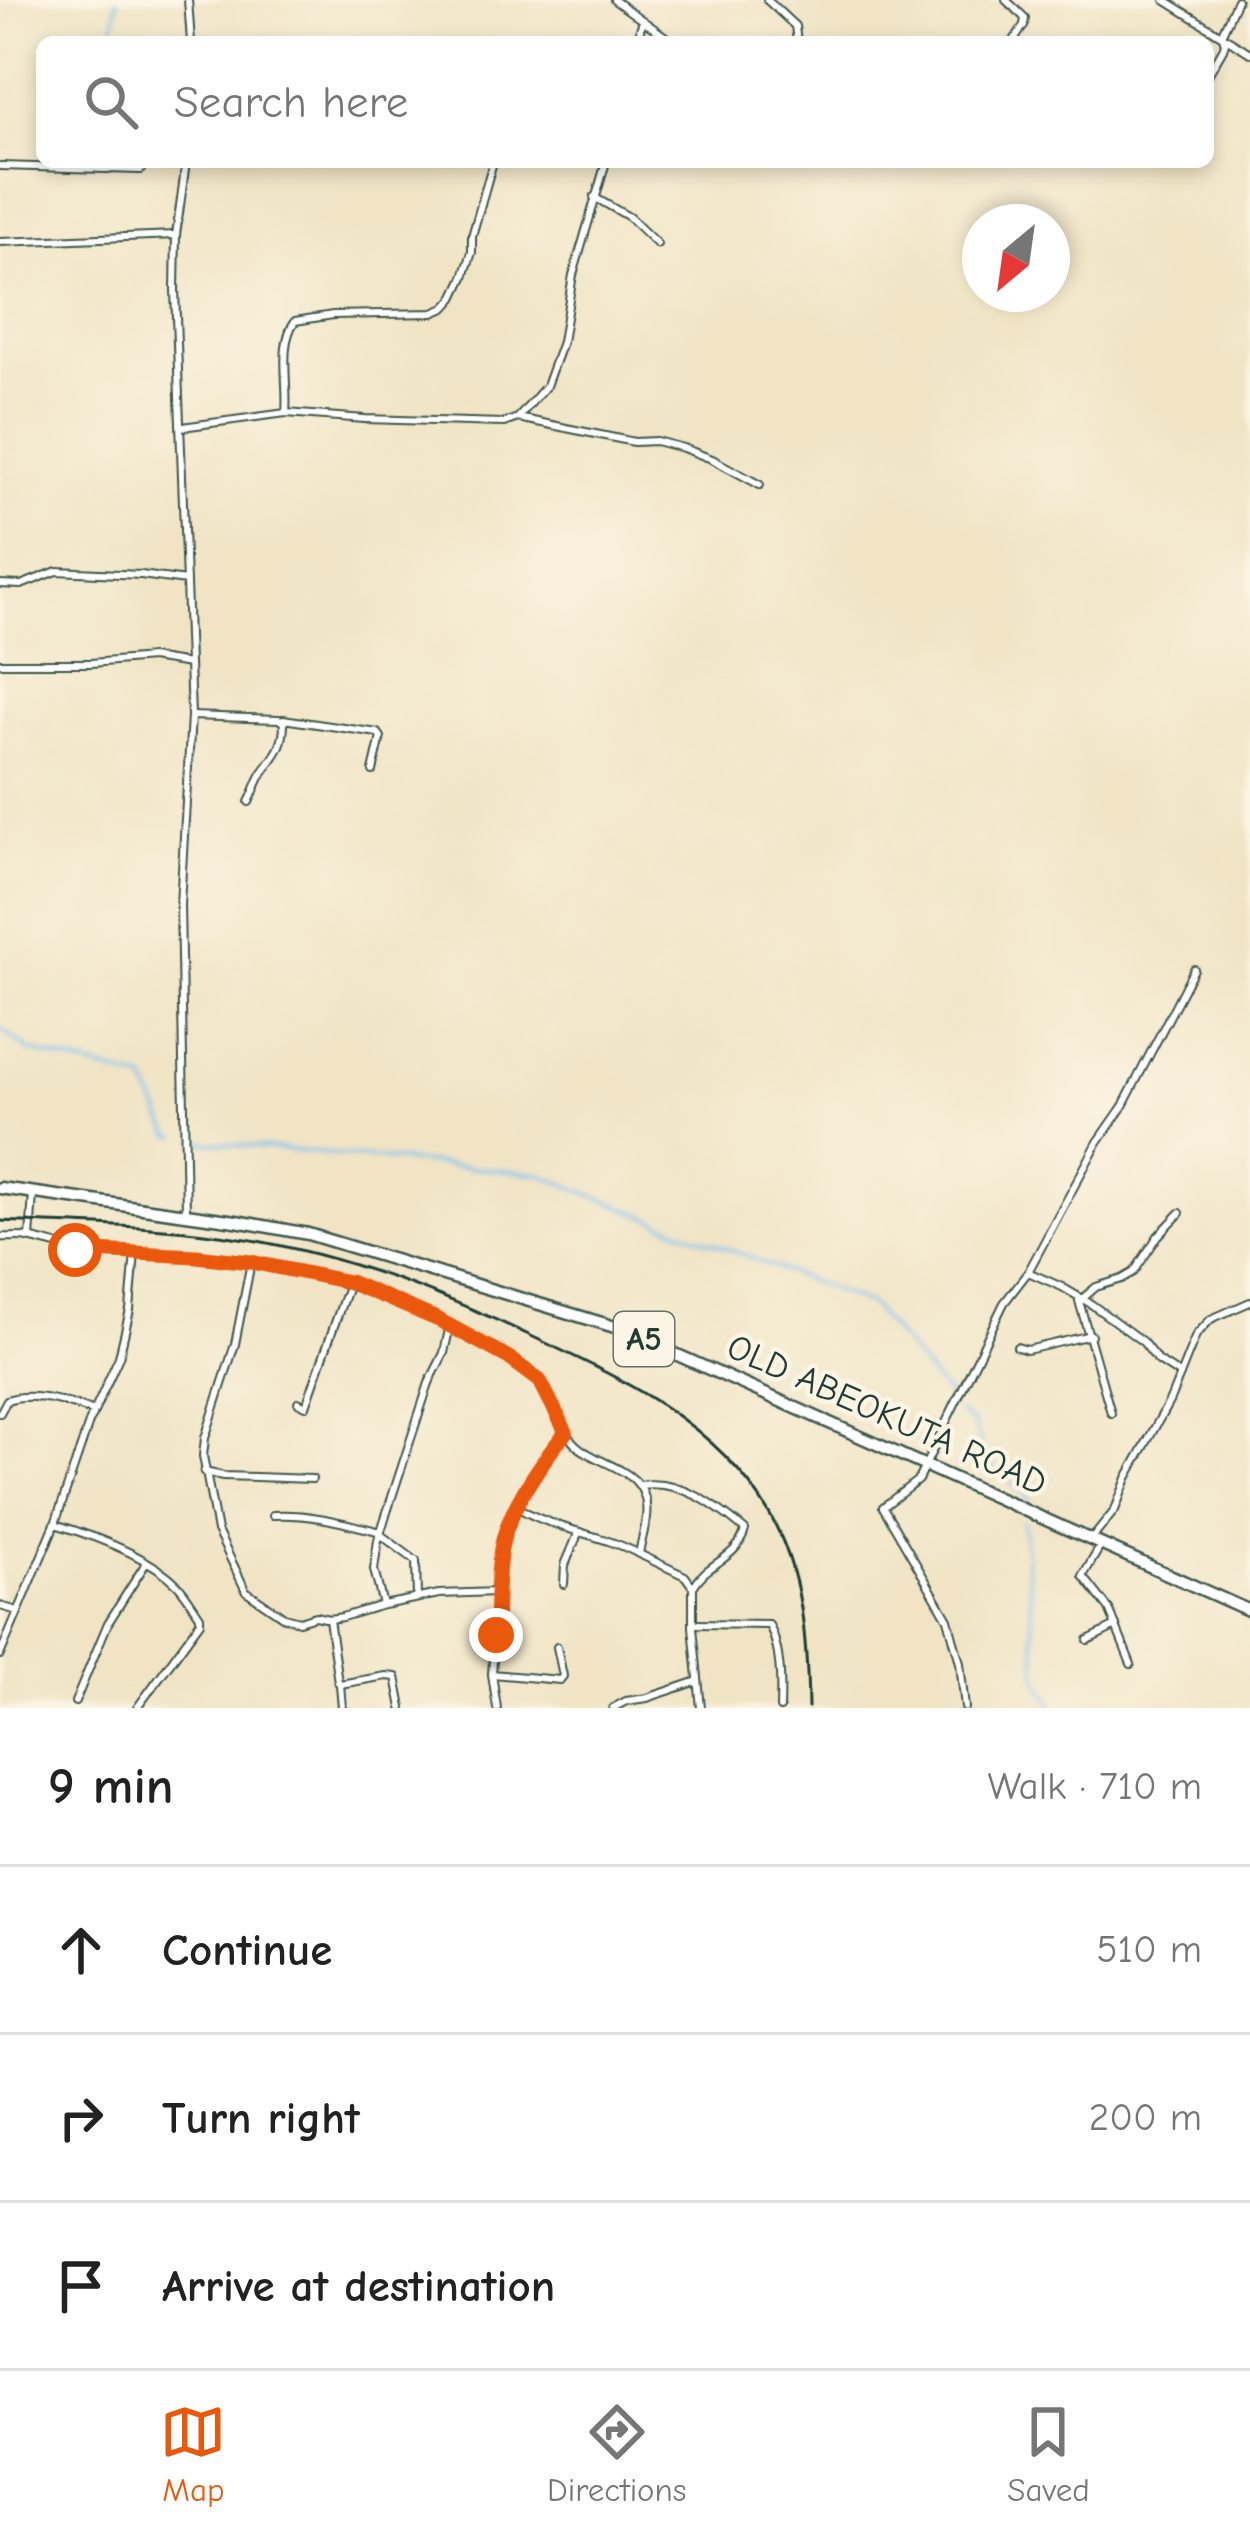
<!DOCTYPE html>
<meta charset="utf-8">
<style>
body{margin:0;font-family:"Comic Neue",sans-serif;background:#f2f2f2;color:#222}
.compass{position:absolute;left:962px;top:204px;width:108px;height:108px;border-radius:50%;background:#fff;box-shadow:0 6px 18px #0003;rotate:209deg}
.stop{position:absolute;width:36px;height:36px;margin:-27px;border:9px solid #ea580c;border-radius:50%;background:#fff}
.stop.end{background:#ea580c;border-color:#fff;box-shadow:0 3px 12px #0008}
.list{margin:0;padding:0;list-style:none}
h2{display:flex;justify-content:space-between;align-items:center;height:156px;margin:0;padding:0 48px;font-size:51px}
h2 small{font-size:39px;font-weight:400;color:#767676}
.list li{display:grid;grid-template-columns:78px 1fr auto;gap:36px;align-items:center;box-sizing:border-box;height:168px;padding:0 48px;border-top:3px solid #e0e0e0}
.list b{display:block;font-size:45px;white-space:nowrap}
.list em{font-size:39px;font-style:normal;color:#767676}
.icon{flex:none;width:66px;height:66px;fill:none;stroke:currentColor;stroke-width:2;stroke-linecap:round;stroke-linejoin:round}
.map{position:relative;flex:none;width:1250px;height:1708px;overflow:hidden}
.search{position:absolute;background:#fff;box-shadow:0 6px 18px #0003;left:36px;right:36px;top:36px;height:132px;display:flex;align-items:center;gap:30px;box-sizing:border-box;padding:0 42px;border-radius:18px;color:#767676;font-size:45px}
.sheet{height:660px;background:#fff}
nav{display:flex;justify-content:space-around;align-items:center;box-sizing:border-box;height:168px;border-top:3px solid #e0e0e0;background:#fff;font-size:33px;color:#767676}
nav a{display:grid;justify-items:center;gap:6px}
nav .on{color:#ea580c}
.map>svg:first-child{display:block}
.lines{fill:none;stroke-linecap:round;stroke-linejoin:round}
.stream{stroke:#76bfee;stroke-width:3}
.minor-casing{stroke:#3e564a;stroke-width:10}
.trunk-casing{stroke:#3e564a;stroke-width:15}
.minor{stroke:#fff;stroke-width:6}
.trunk{stroke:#fff;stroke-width:10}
.rail{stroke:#1f3d34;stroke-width:3}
.route{stroke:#ea580c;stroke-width:15}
.labels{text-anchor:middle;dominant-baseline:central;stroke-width:9;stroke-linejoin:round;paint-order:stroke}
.shield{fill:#fcf5e5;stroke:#617469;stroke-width:3}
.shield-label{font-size:33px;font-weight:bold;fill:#1f3d34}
.street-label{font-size:36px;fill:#1f3d34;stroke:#fcf5e5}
</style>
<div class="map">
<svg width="1250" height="1708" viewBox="0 0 1250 1708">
<rect width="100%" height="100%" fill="#fcf5e5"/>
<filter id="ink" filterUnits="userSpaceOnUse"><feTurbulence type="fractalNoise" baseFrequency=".00833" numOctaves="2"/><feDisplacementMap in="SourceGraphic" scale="24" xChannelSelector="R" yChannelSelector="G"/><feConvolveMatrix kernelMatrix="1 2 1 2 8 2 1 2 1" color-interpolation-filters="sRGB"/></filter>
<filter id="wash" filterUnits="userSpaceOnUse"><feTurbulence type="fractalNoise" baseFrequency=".004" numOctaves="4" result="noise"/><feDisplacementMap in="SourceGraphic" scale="48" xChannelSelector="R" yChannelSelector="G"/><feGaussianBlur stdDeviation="2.7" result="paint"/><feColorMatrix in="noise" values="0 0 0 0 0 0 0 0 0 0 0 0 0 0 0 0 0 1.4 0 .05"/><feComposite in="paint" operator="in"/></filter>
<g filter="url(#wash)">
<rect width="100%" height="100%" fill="#f0e4c5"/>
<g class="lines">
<!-- stream -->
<g class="stream">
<polyline points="112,42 117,0"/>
<polyline points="0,1028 30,1051 145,1081 170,1134 177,1137"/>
<polyline points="195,1141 539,1174 870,1305 950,1398"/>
<polyline points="958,1412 973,1423 985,1456 995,1470 1028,1496 1026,1503"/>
<polyline points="1023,1522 1038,1677 1054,1708"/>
</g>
</g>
</g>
<g filter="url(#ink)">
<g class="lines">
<!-- minor casing -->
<g class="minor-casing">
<g id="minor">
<polyline points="188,0 191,42"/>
<polyline points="614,0 673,42"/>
<polyline points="767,0 795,26 797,42"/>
<polyline points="1006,0 1025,18 1024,25 1013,42"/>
<polyline points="1165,0 1250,53"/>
<polyline points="641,42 640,29 643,21"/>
<polyline points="1208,75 1223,49 1225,43 1222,33 1237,0"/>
<polyline points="0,166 141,170"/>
<polyline points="594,197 629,217 657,244"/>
<polyline points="0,242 176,235"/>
<path d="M286,413C289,384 278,345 295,321L333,315L433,313L445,308L454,298L464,277L472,252V236L493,162"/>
<polyline points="518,418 634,442 656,441 683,448 712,459 760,485"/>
<polyline points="182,427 286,413 365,419 504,423 518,418 546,386 562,342 573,275 606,162"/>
<polyline points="0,584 21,585 57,571 141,575 186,581"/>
<polyline points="0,663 91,663 151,658 189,664"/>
<path d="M191,716L279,719L284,723C284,746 276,754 263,772C257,781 254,793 249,802"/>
<polyline points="283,719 378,733 381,737 373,771"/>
<polyline points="186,1211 180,905 191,716 175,290 176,235 186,162"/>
<path d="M0,1237C9,1238 19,1236 28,1238C48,1242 68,1250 90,1252C126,1256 163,1253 200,1256C298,1265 384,1289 470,1337C493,1349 523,1362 540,1381C556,1400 557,1427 576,1445C603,1469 652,1468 646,1518C645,1530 641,1542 639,1554L685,1576L693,1587V1627L701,1708"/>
<polyline points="30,1238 33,1194"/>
<polyline points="251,1262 235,1344 205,1438 203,1456 217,1531 246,1591 284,1617 299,1621 315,1616 329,1619 342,1617 383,1605 439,1594 497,1592"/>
<polyline points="1028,1272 1062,1287 1091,1304 1143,1342 1157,1360 1180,1375"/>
<polyline points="1082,1299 1096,1287 1122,1279 1134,1272 1158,1236 1180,1213"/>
<polyline points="1079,1301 1111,1413"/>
<polyline points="1017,1347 1027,1350 1091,1335"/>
<polyline points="298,1402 306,1406 349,1283"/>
<path d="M0,1413L7,1400C32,1391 68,1402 94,1412"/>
<polyline points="204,1472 223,1476 312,1479"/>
<path d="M640,1485C681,1479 715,1505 745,1530C737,1560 709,1560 693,1587"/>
<path d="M517,1507C556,1531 600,1533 639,1554"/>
<path d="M273,1515C311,1513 344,1523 381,1532"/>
<path d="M55,1524C94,1536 148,1555 177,1584C186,1593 193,1606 200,1616V1622L137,1708"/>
<polyline points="381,1535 416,1561 417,1598"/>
<polyline points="1091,1540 1115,1510 1127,1478 1170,1400 1196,1335 1211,1319 1250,1302"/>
<polyline points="1101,1545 1083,1576 1109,1609 1131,1664"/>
<polyline points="564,1584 565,1565 578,1534"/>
<polyline points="383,1605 374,1570 378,1540 429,1383 444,1353 450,1325"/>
<polyline points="0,1606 18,1611"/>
<polyline points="329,1619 338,1682 340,1684 386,1676 396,1677 402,1708"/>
<path d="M693,1624L769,1625C781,1649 781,1681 780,1708"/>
<polyline points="1088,1640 1116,1626"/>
<polyline points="0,1655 55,1524 89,1423 119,1357 130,1310 135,1253"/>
<polyline points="492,1674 560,1680 563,1676 557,1647"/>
<polyline points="340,1684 342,1708"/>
<polyline points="75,1702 108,1623 146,1563"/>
<polyline points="497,1708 492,1674 501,1545 520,1501 544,1461 566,1432"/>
<polyline points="613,1708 626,1701 647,1698 698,1681"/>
<polyline points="965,1708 960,1663 948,1619 883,1507 918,1480 1004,1303 1028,1272 1098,1142 1123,1106 1194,969"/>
</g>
</g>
<!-- trunk casing -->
<g class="trunk-casing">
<polyline id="trunk" points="0,1188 236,1221 308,1234 615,1327 1250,1611"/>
</g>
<!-- minor -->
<use href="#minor" class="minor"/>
<!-- trunk -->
<use href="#trunk" class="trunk"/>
<!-- rail -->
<path class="rail" d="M0,1221C82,1225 165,1225 246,1239C347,1256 438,1292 531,1336C621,1378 717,1423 769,1513C803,1572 807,1641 808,1708"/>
</g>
</g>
<g class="lines" filter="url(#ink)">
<!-- route -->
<path class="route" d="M75,1250L196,1256L251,1262L349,1282L439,1320L509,1358L540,1381L566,1432C540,1464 508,1508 501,1549C496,1577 497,1607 496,1635"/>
</g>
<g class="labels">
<!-- shield labels -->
<rect class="shield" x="614" y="1312" width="60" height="54" rx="9"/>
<g class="shield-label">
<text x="644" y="1339">A5</text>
</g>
<!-- street labels -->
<g class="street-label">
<text transform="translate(887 1415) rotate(24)">OLD ABEOKUTA ROAD</text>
</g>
</g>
</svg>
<svg class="compass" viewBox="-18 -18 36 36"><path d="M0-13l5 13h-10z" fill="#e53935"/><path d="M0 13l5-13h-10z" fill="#767676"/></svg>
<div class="stop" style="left:75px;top:1250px"></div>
<div class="stop end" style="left:496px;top:1635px"></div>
<div class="search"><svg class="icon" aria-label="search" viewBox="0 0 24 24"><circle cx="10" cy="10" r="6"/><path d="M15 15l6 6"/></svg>Search here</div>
</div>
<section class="sheet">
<h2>9 min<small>Walk · 710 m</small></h2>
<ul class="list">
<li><svg class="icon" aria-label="ahead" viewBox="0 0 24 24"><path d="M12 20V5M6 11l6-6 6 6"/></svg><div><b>Continue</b></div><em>510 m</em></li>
<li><svg class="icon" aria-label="right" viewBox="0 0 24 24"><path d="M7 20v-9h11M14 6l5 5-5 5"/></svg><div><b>Turn right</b></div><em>200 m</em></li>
<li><svg class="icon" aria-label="arrive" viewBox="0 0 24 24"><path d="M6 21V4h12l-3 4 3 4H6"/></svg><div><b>Arrive at destination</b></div></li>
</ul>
</section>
<nav>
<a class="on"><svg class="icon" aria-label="map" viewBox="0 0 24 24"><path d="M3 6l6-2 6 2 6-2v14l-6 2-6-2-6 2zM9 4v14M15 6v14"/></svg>Map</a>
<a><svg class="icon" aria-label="directions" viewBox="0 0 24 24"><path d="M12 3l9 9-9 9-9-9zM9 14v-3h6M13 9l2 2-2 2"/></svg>Directions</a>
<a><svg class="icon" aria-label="saved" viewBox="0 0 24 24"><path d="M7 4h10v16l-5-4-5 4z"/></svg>Saved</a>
</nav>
